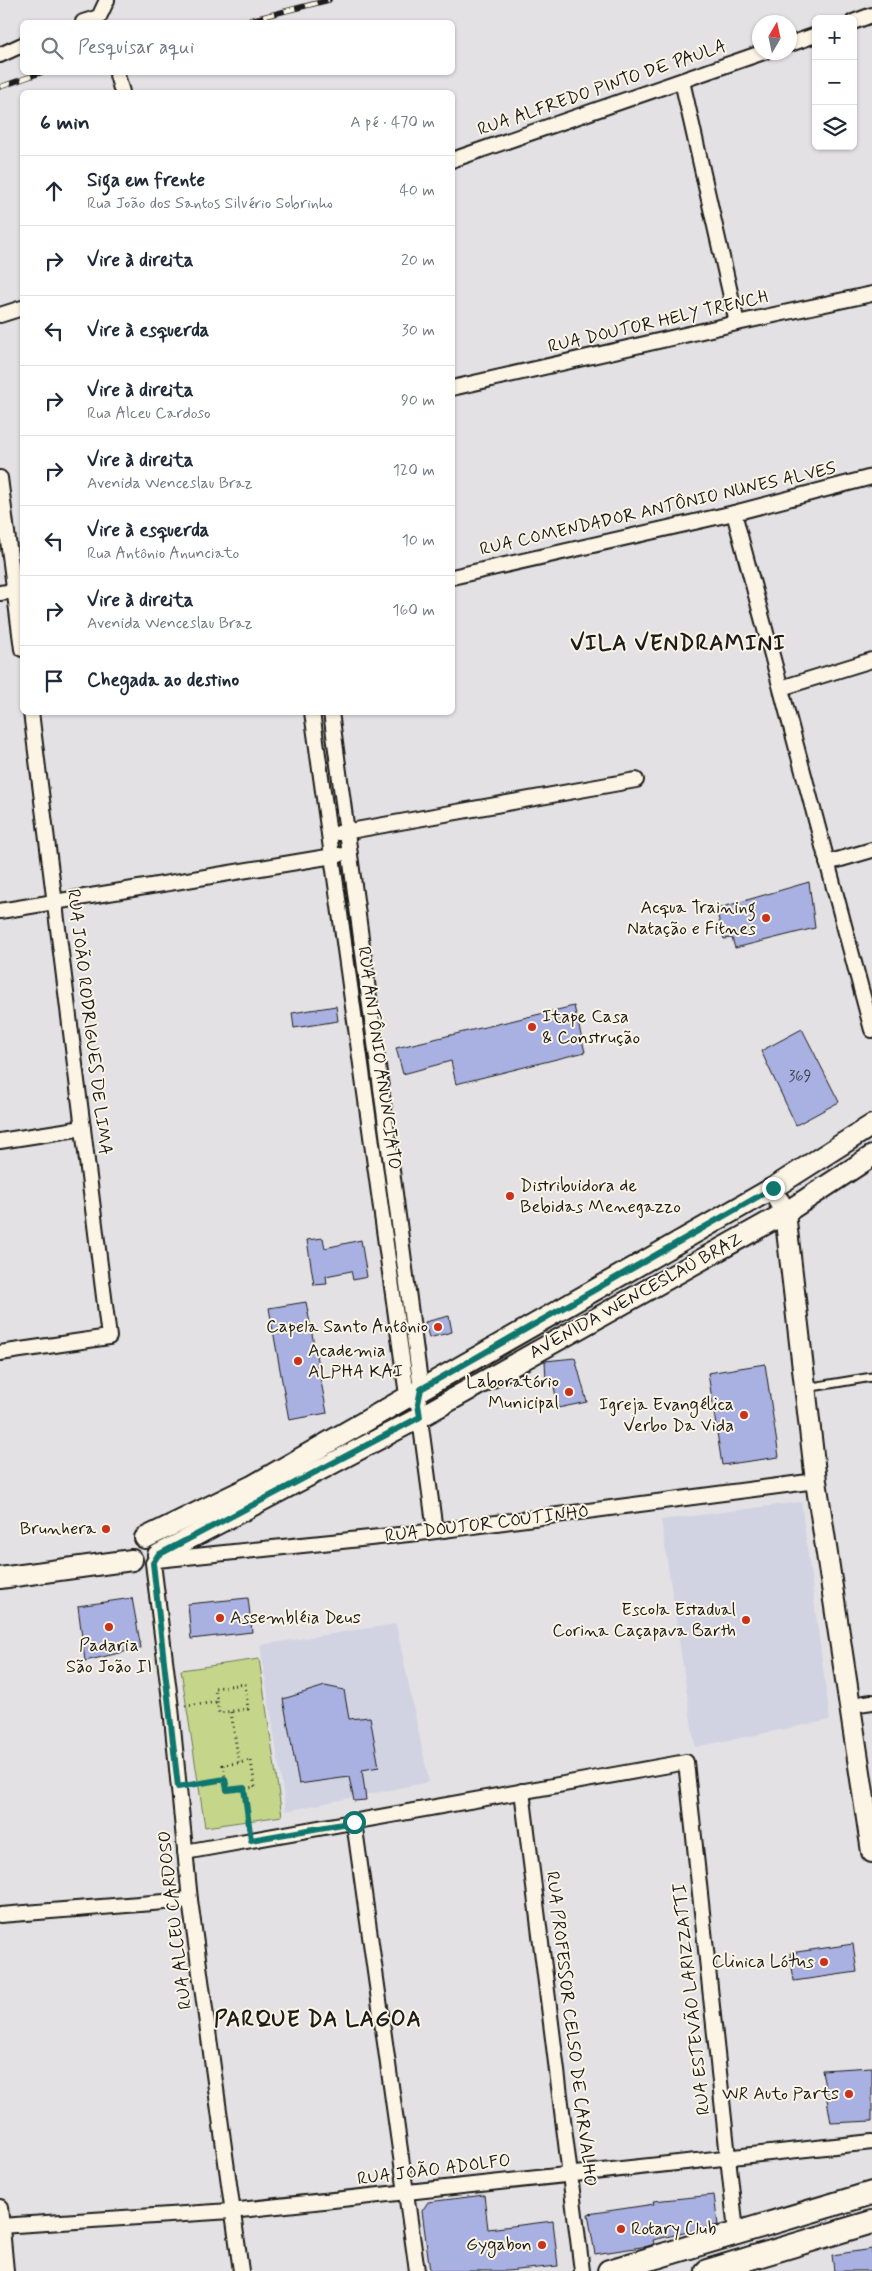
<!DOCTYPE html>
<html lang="pt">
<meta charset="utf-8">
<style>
body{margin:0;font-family:Mynerve,sans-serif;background:#f2f2f3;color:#1f2937}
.controls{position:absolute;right:15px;top:15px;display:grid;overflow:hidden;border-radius:8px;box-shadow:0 1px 4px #0004}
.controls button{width:45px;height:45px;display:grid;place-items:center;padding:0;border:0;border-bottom:1px solid #e0e1e3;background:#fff;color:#1f2937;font:25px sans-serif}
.compass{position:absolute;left:752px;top:15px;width:45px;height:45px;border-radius:50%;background:#fff;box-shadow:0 1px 4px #0004;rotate:9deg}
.stop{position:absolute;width:15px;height:15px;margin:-11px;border:4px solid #0f766e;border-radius:50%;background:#fff}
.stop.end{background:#0f766e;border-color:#fff;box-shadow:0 1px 5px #0008}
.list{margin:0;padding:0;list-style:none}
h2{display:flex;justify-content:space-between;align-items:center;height:65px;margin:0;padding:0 20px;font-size:21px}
h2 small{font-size:16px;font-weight:400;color:#747a83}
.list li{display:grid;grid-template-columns:32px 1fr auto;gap:15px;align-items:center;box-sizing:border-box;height:70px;padding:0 20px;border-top:1px solid #e0e1e3}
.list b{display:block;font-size:19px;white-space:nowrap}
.list p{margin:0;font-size:16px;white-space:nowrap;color:#747a83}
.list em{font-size:16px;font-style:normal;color:#747a83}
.icon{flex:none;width:28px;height:28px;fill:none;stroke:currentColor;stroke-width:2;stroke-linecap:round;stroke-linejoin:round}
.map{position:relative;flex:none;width:872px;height:2271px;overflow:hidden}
.search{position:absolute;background:#fff;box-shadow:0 1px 4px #0004;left:20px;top:20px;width:435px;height:55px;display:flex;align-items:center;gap:12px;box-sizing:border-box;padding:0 18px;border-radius:8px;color:#747a83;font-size:19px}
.panel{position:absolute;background:#fff;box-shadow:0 1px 4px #0004;left:20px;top:90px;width:435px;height:625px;border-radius:8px}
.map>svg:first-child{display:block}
.built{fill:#d1d3e3}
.green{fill:#c5d68b;stroke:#707954}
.building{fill:#a8b1e1;stroke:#1c1c1c}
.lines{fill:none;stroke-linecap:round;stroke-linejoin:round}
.lane-casing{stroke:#1c1c1c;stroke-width:11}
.street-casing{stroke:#1c1c1c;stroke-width:18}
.secondary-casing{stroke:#1c1c1c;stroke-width:24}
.primary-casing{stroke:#1c1c1c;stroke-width:26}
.path{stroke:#1c1c1c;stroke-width:3;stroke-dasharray:1 4;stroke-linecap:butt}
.lane{stroke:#fcf5e5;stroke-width:7}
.street{stroke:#fcf5e5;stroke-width:14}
.secondary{stroke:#fcf5e5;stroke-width:20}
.primary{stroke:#fcf5e5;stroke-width:22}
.rail-casing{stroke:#1c1c1c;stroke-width:5.5}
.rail{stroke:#fcf5e5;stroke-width:4;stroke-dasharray:11;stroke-linecap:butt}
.route{stroke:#0f766e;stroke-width:6}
.poi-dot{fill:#c8321e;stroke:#fcf5e5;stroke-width:2}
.labels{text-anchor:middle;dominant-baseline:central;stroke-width:4;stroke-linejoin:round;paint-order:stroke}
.number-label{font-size:15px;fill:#3f414d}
.street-label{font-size:18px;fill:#1c1c1c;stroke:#fcf5e5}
.poi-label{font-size:18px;fill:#1c1c1c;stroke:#fcf5e5;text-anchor:end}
.district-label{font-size:22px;font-weight:bold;letter-spacing:1px;fill:#1c1c1c;stroke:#fcf5e5}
</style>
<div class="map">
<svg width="872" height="2271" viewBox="0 0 872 2271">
<rect width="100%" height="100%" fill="#e3e1e4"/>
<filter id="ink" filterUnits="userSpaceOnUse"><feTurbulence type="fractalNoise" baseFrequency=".02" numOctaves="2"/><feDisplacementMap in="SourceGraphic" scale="10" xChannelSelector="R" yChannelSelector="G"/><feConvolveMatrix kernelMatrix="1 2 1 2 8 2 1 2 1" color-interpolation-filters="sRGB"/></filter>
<g filter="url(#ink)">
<!-- built -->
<g class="built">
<polygon points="801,1502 830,1720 695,1747 661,1520"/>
<polygon points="396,1624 429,1782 286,1811 260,1645"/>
</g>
<!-- green -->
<polygon class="green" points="259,1659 282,1816 205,1827 181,1670"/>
<!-- building -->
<g class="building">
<polygon points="809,882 815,928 735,948 732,938 724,939 716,909"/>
<polygon points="336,1006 338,1021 294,1028 292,1013"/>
<polygon points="574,1006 585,1052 456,1084 451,1061 403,1074 396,1048"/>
<polygon points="802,1029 839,1102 796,1125 761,1051"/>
<polygon points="323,1238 325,1248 361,1240 367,1277 353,1280 351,1271 326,1276 327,1284 314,1285 307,1240"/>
<polygon points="306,1302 327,1413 289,1420 269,1308"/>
<polygon points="449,1316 452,1332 429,1338 425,1322"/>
<polygon points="575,1358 587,1402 558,1408 553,1381 546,1381 545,1361"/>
<polygon points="765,1364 779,1457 722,1465 708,1373"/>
<polygon points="132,1598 141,1648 85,1661 78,1606"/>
<polygon points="248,1598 252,1632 191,1639 188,1604"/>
<polygon points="325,1686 344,1690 349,1719 370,1717 379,1767 362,1770 366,1800 354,1801 349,1777 299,1784 283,1699"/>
<polygon points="853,1944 857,1972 794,1981 790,1953"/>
<polygon points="872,2067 872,2121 831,2123 822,2070"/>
<polygon points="484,2195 488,2229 553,2221 558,2266 507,2271 430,2271 422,2211 428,2202"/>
<polygon points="714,2195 718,2225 653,2240 654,2244 648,2246 595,2254 588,2214 654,2204 653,2201"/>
<polygon points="872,2249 872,2271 834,2271 832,2255"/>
</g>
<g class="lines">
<!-- lane casing -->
<g class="lane-casing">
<polyline id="lane" points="806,1388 872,1377"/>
</g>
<!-- street casing -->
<g class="street-casing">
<g id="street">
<polyline points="83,22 99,17 107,0"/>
<polyline points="853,22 872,15"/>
<polyline points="790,44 816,35"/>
<polyline points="0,55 22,45"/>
<polyline points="117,75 122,92"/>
<polyline points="682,81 737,323"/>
<polyline points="452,160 764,52"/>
<polyline points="0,315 22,308"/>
<polyline points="452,388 737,323 872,294"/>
<polyline points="0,478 22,649"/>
<polyline points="734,513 872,1030"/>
<polyline points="452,577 734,513 872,477"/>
<polyline points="0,593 15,591"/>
<polyline points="781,688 872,660"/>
<polyline points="312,712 407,1395 415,1401"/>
<polyline points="331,712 421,1389 418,1404 435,1531"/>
<polyline points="339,833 636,780"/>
<polyline points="827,863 872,850"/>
<polyline points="0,911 339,855"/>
<polyline points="0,1141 83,1128"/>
<polyline points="0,1353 109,1337 31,712"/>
<polyline points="157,1560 428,1532 816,1481"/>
<polyline points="153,1563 171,1708 190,1900 241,2271"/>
<polyline points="852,1705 872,1702"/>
<polyline points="522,1791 582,2271"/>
<polyline points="354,1822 417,2271"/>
<polyline points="185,1852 686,1762 736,2232"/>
<polyline points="0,1915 190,1900"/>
<polyline points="0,2207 6,2271"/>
<polyline points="0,2226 231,2211 872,2142"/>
</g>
</g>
<!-- secondary casing -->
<g class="secondary-casing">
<g id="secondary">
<polyline points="779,1201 785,1213 816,1481 872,1852"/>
<polyline points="145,1538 254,1485 773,1188 872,1125"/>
<polyline points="158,1555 413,1421 785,1213 872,1156"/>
<polyline points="0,1578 132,1560"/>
</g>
</g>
<!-- primary casing -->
<g class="primary-casing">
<g id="primary">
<polyline points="609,2271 872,2193"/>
<polyline points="707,2271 872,2222"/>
</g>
</g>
<!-- path -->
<g class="path">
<polygon points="245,1684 248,1709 219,1713 215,1688"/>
<polyline points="185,1706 217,1702"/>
<polyline points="231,1712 239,1763"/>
<polygon points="251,1761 255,1787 227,1791 223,1765"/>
<polyline points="191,1785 225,1779"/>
<polyline points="244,1788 249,1827"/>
</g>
<!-- lane -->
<use href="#lane" class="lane"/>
<!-- street -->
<use href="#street" class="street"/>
<!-- secondary -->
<use href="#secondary" class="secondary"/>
<!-- primary -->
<use href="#primary" class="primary"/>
<!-- rail casing -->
<g class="rail-casing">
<g id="rail">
<polyline points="242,22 329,0"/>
<polyline points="0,87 43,72"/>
</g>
</g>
<!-- rail -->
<use href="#rail" class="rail"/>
</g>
</g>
<g class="lines" filter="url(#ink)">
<!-- route -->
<polyline class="route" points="354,1822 251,1840 244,1788 227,1790 225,1779 178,1787 153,1563 158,1555 420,1417 418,1404 421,1389 773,1188"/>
</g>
<!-- markers -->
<g class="poi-dot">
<circle cx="766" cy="918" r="5"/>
<circle cx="532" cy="1027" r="5"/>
<circle cx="510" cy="1196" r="5"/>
<circle cx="438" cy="1327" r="5"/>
<circle cx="298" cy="1361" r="5"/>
<circle cx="569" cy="1392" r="5"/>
<circle cx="744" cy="1415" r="5"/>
<circle cx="106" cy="1529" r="5"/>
<circle cx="220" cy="1618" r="5"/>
<circle cx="746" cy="1620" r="5"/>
<circle cx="109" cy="1627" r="5"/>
<circle cx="824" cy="1962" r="5"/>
<circle cx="849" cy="2094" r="5"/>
<circle cx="621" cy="2229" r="5"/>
<circle cx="542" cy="2245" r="5"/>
</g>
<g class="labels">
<!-- number labels -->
<g class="number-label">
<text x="800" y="1077">369</text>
</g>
<!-- street labels -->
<g class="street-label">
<text transform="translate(602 88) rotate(-19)">RUA ALFREDO PINTO DE PAULA</text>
<text transform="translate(658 322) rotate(-13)">RUA DOUTOR HELY TRENCH</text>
<text transform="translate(658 509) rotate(-13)">RUA COMENDADOR ANTÔNIO NUNES ALVES</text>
<text transform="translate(89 1022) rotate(83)">RUA JOÃO RODRIGUES DE LIMA</text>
<text transform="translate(379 1058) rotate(82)">RUA ANTÔNIO ANUNCIATO</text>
<text transform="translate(636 1296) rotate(-29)">AVENIDA WENCESLAU BRAZ</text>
<text transform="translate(487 1524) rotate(-7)">RUA DOUTOR COUTINHO</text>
<text transform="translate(175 1920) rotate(-97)">RUA ALCEU CARDOSO</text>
<text transform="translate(692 1999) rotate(-96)">RUA ESTEVÃO LARIZZATTI</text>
<text transform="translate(571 2029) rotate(83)">RUA PROFESSOR CELSO DE CARVALHO</text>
<text transform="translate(434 2170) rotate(-7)">RUA JOÃO ADOLFO</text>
</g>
<!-- poi labels -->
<g class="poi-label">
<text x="756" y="908">Acqua Training<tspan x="756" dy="21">Natação e Fitnes</tspan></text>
<text x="542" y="1017" text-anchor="start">Itape Casa<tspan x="542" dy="21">&amp; Construção</tspan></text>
<text x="520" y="1186" text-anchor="start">Distribuidora de<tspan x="520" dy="21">Bebidas Menegazzo</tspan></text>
<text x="428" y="1327">Capela Santo Antônio</text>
<text x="308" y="1351" text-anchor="start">Academia<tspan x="308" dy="21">ALPHA KAI</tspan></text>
<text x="559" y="1382">Laboratório<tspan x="559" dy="21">Municipal</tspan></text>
<text x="734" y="1405">Igreja Evangélica<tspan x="734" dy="21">Verbo Da Vida</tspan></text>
<text x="96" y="1529">Brunhera</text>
<text x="736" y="1610">Escola Estadual<tspan x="736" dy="21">Corina Caçapava Barth</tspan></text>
<text x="230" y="1618" text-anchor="start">Assembléia Deus</text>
<text x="109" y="1646" text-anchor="middle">Padaria<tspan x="109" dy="21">São João II</tspan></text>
<text x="814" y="1962">Clinica Lótus</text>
<text x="839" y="2094">WR Auto Parts</text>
<text x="631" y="2229" text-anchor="start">Rotary Club</text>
<text x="532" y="2245">Gygabon</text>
</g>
<!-- district labels -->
<g class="district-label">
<text x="678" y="644">VILA VENDRAMINI</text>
<text x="318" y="2020">PARQUE DA LAGOA</text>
</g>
</g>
</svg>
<div class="controls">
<button>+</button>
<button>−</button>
<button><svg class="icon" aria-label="layers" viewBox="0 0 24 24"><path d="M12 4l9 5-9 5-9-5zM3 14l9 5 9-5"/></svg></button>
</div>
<svg class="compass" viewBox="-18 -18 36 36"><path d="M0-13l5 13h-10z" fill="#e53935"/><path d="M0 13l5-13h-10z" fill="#747a83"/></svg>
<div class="stop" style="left:354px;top:1822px"></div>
<div class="stop end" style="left:773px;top:1188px"></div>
<div class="search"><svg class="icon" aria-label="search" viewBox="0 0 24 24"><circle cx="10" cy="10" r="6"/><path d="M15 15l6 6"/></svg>Pesquisar aqui</div>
<section class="panel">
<h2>6 min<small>A pé · 470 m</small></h2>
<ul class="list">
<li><svg class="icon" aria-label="ahead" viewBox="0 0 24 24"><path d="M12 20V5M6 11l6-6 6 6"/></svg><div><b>Siga em frente</b><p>Rua João dos Santos Silvério Sobrinho</p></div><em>40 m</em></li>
<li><svg class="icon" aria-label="right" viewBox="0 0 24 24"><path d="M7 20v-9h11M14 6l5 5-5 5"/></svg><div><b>Vire à direita</b></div><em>20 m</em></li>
<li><svg class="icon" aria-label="left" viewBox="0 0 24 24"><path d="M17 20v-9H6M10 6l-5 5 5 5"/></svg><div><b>Vire à esquerda</b></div><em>30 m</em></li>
<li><svg class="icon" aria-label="right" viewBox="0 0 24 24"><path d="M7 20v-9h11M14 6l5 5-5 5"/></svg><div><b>Vire à direita</b><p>Rua Alceu Cardoso</p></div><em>90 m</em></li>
<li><svg class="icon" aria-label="right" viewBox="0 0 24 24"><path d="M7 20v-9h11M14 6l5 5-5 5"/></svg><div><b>Vire à direita</b><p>Avenida Wenceslau Braz</p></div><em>120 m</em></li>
<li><svg class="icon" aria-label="left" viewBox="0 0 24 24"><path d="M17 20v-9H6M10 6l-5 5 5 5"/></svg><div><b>Vire à esquerda</b><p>Rua Antônio Anunciato</p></div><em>10 m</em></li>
<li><svg class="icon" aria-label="right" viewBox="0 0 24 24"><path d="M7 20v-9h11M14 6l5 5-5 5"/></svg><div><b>Vire à direita</b><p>Avenida Wenceslau Braz</p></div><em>160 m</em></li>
<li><svg class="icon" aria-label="arrive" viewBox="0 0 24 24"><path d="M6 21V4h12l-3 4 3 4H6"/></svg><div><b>Chegada ao destino</b></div></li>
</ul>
</section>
</div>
